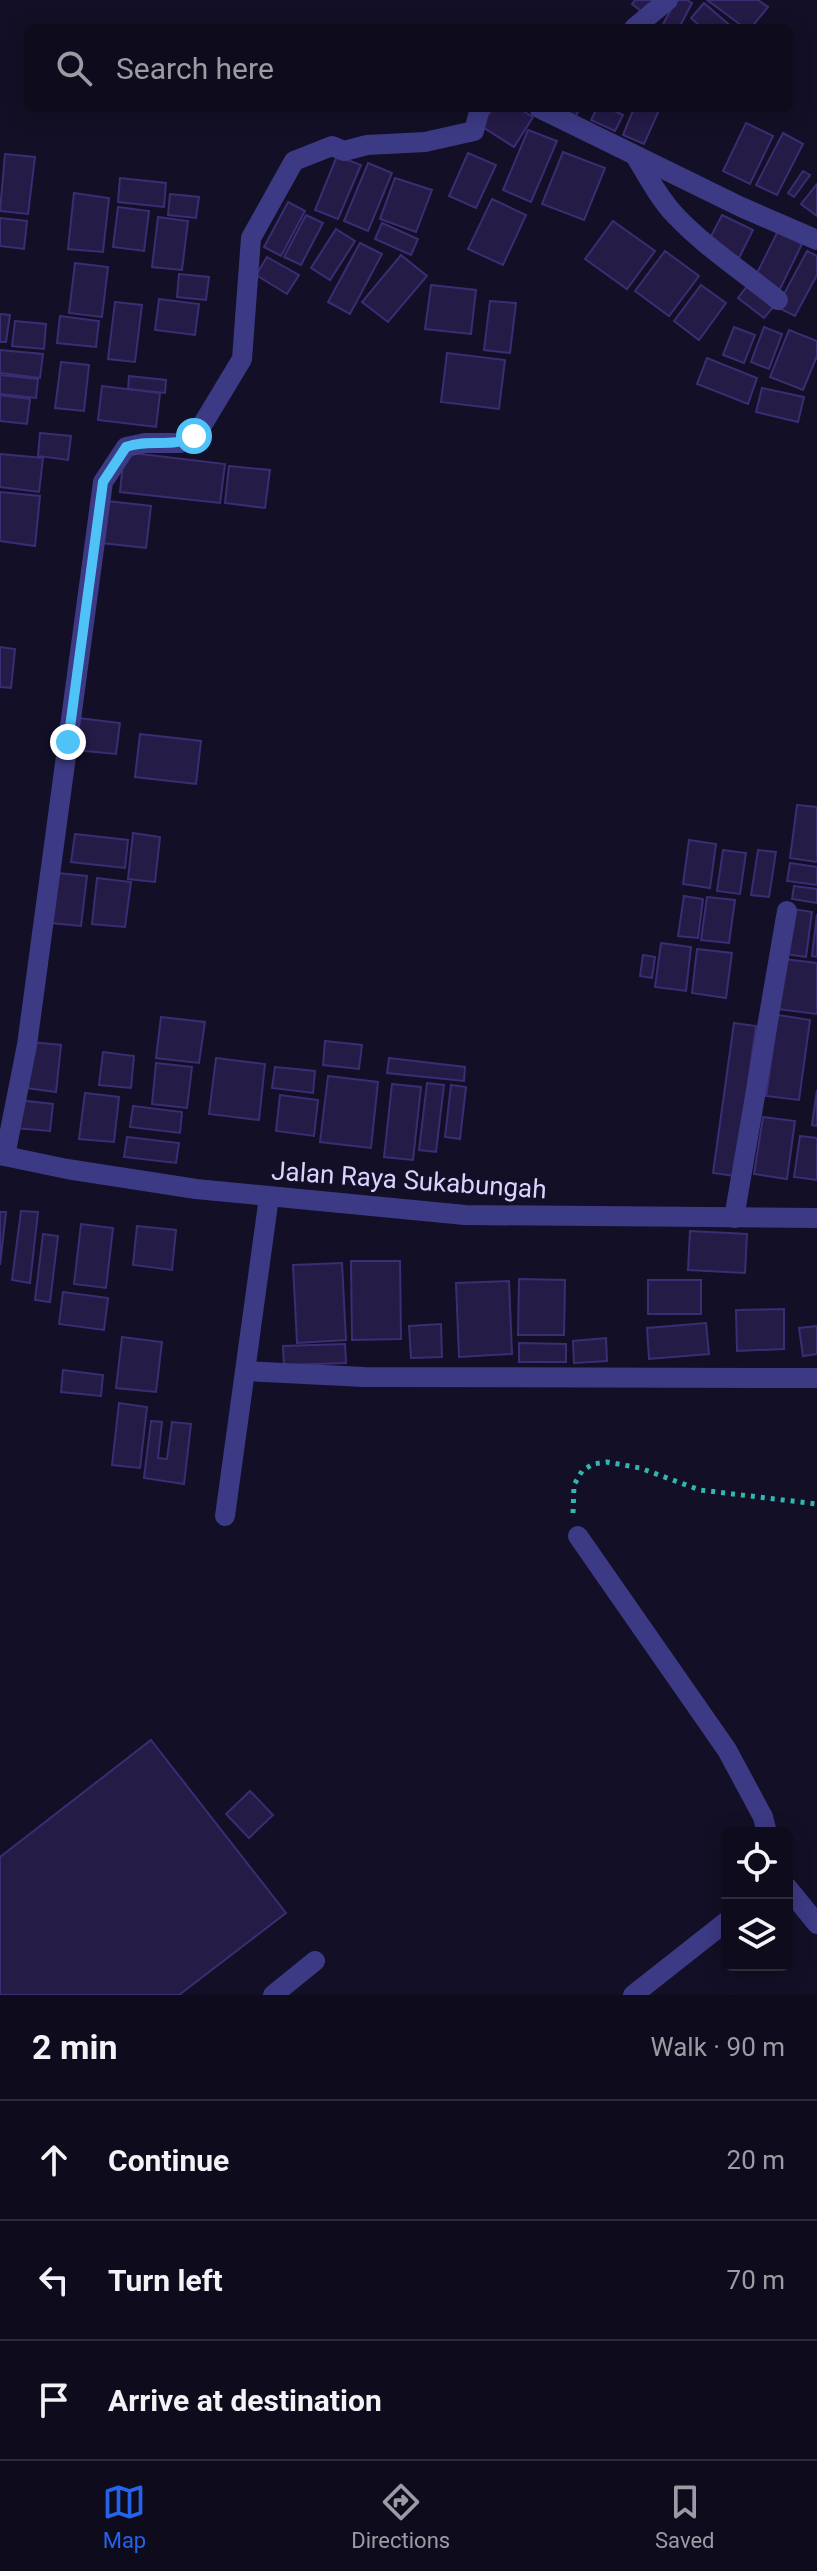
<!DOCTYPE html>
<meta charset="utf-8">
<style>
body{margin:0;font-family:Roboto,sans-serif;background:#171425;color:#f1f3f6}
.controls{position:absolute;right:24px;bottom:24px;display:grid;overflow:hidden;border-radius:12px;box-shadow:0 4px 20px #0003}
.controls button{width:72px;height:72px;display:grid;place-items:center;padding:0;border:0;border-bottom:2px solid #2e2b3b;background:#0e0b1c;color:#f1f3f6;font:40px sans-serif}
.stop{position:absolute;width:24px;height:24px;margin:-18px;border:6px solid #4fc3f7;border-radius:50%;background:#fff}
.stop.end{background:#4fc3f7;border-color:#fff;box-shadow:0 2px 8px #0008}
.list{margin:0;padding:0;list-style:none}
h2{display:flex;justify-content:space-between;align-items:center;height:104px;margin:0;padding:0 32px;font-size:34px}
h2 small{font-size:26px;font-weight:400;color:#9b9ba3}
.list li{display:grid;grid-template-columns:52px 1fr auto;gap:24px;align-items:center;box-sizing:border-box;height:120px;padding:0 32px;border-top:2px solid #2e2b3b}
.list b{display:block;font-size:30px;white-space:nowrap}
.list em{font-size:26px;font-style:normal;color:#9b9ba3}
.icon{flex:none;width:44px;height:44px;fill:none;stroke:currentColor;stroke-width:2;stroke-linecap:round;stroke-linejoin:round}
.map{position:relative;flex:none;width:817px;height:1995px;overflow:hidden}
.search{position:absolute;background:#0e0b1c;box-shadow:0 4px 20px #0003;left:24px;right:24px;top:24px;height:88px;display:flex;align-items:center;gap:20px;box-sizing:border-box;padding:0 28px;border-radius:12px;color:#9b9ba3;font-size:30px}
.sheet{height:464px;background:#0e0b1c}
nav{display:flex;justify-content:space-around;align-items:center;box-sizing:border-box;height:112px;border-top:2px solid #2e2b3b;background:#0e0b1c;font-size:22px;color:#9b9ba3}
nav a{display:grid;justify-items:center;gap:4px}
nav .on{color:#2563eb}
.map>svg:first-child{display:block}
.building{fill:#241b47;stroke:#3b2d73;stroke-width:2}
.lines{fill:none;stroke-linecap:round;stroke-linejoin:round}
.path{stroke:#2fb8b0;stroke-width:5;stroke-dasharray:4 6;stroke-linecap:butt}
.minor{stroke:#3d3a85;stroke-width:20}
.route{stroke:#4fc3f7;stroke-width:10}
.labels{text-anchor:middle;dominant-baseline:central;stroke-width:7;stroke-linejoin:round;paint-order:stroke}
.street-label{font-size:26px;fill:#d9d4ff;stroke:#130f26}
</style>
<div class="map">
<svg width="817" height="1995" viewBox="0 0 817 1995">
<rect width="100%" height="100%" fill="#130f26"/>
<!-- building -->
<g class="building">
<polygon points="635,0 657,0 646,15 632,4"/>
<polygon points="676,0 687,0 692,3 679,28 666,28 662,26"/>
<polygon points="707,0 758,0 768,7 751,28 745,28"/>
<polygon points="704,3 733,28 702,28 691,18"/>
<polygon points="493,108 518,108 533,117 514,147 481,126"/>
<polygon points="552,108 580,108 575,118"/>
<polygon points="597,108 608,108 623,115 615,131 591,120"/>
<polygon points="634,108 660,108 644,144 623,135"/>
<polygon points="746,123 773,136 750,184 723,171"/>
<polygon points="528,130 557,141 531,202 503,190"/>
<polygon points="783,133 803,144 777,195 756,185"/>
<polygon points="563,152 605,168 584,220 542,204"/>
<polygon points="468,153 496,165 476,208 449,196"/>
<polygon points="5,154 35,157 28,214 0,211"/>
<polygon points="337,156 361,165 338,219 315,210"/>
<polygon points="368,163 392,173 368,231 344,221"/>
<polygon points="803,171 810,175 794,197 788,193"/>
<polygon points="120,178 166,183 164,207 118,202"/>
<polygon points="395,178 432,190 416,232 380,219"/>
<polygon points="817,184 817,216 801,204"/>
<polygon points="74,193 109,198 103,252 68,249"/>
<polygon points="170,194 199,197 196,218 168,215"/>
<polygon points="492,199 526,215 503,265 468,249"/>
<polygon points="288,202 305,211 281,256 264,247"/>
<polygon points="118,207 149,211 144,251 113,247"/>
<polygon points="306,215 323,223 301,265 284,257"/>
<polygon points="722,215 753,230 739,258 708,242"/>
<polygon points="158,217 188,221 182,270 152,267"/>
<polygon points="0,218 27,221 24,249 0,246"/>
<polygon points="613,221 655,251 627,289 585,259"/>
<polygon points="382,223 418,239 411,255 375,239"/>
<polygon points="336,229 355,241 330,280 311,268"/>
<polygon points="778,231 802,244 779,291 754,279"/>
<polygon points="360,243 382,254 350,314 328,302"/>
<polygon points="665,251 699,276 669,316 635,291"/>
<polygon points="807,251 817,256 817,275 795,316 777,307"/>
<polygon points="401,255 427,276 388,322 362,302"/>
<polygon points="267,257 299,275 287,294 256,275"/>
<polygon points="75,263 108,267 102,317 69,313"/>
<polygon points="179,274 209,277 206,300 177,297"/>
<polygon points="431,285 476,290 471,334 425,329"/>
<polygon points="701,285 726,303 699,340 674,321"/>
<polygon points="748,285 775,305 764,318 738,298"/>
<polygon points="159,299 199,304 195,335 155,330"/>
<polygon points="490,301 516,303 510,353 484,350"/>
<polygon points="115,302 142,305 135,362 108,359"/>
<polygon points="0,314 10,315 6,342 0,342"/>
<polygon points="60,316 99,321 96,347 57,343"/>
<polygon points="15,321 46,324 44,349 12,346"/>
<polygon points="734,327 755,335 744,363 723,355"/>
<polygon points="764,327 782,334 769,369 751,362"/>
<polygon points="789,330 817,341 817,356 803,390 770,377"/>
<polygon points="0,350 43,354 40,378 0,373"/>
<polygon points="447,353 505,360 499,409 441,402"/>
<polygon points="707,358 757,378 748,404 697,384"/>
<polygon points="61,362 89,365 84,411 55,408"/>
<polygon points="0,375 38,379 36,398 0,394"/>
<polygon points="129,376 166,380 165,393 128,389"/>
<polygon points="102,386 160,393 156,427 98,420"/>
<polygon points="762,388 804,397 798,422 756,412"/>
<polygon points="0,395 30,399 27,424 0,421"/>
<polygon points="40,433 71,436 68,460 38,456"/>
<polygon points="124,452 225,464 220,503 120,492"/>
<polygon points="0,454 43,458 39,492 0,487"/>
<polygon points="229,466 270,470 265,508 225,503"/>
<polygon points="0,492 40,496 35,546 0,541"/>
<polygon points="107,501 151,506 146,548 102,543"/>
<polygon points="0,647 15,649 11,688 0,687"/>
<polygon points="79,718 120,723 116,754 75,750"/>
<polygon points="140,734 201,741 196,784 135,777"/>
<polygon points="797,805 817,807 817,862 790,858"/>
<polygon points="133,833 160,837 155,882 128,879"/>
<polygon points="75,834 128,840 125,868 71,862"/>
<polygon points="689,840 716,844 710,888 683,884"/>
<polygon points="723,850 746,853 740,894 717,891"/>
<polygon points="758,850 776,852 769,897 751,895"/>
<polygon points="790,863 817,867 817,885 787,881"/>
<polygon points="57,873 87,876 81,926 51,923"/>
<polygon points="97,878 131,882 125,927 92,924"/>
<polygon points="794,886 817,889 817,903 792,899"/>
<polygon points="684,896 703,899 698,938 678,936"/>
<polygon points="707,897 735,900 729,943 701,940"/>
<polygon points="793,909 812,912 806,957 786,954"/>
<polygon points="817,914 817,957 812,956"/>
<polygon points="661,943 691,947 686,991 655,987"/>
<polygon points="697,949 732,953 726,998 692,993"/>
<polygon points="643,955 655,957 652,978 640,976"/>
<polygon points="784,959 817,963 817,1014 777,1009"/>
<polygon points="778,1015 810,1020 799,1100 766,1096"/>
<polygon points="161,1017 205,1022 199,1063 156,1058"/>
<polygon points="734,1023 756,1026 735,1176 713,1173"/>
<polygon points="325,1041 362,1045 359,1069 323,1065"/>
<polygon points="31,1042 61,1045 56,1092 26,1088"/>
<polygon points="103,1052 134,1056 131,1088 99,1085"/>
<polygon points="216,1058 265,1064 259,1120 209,1114"/>
<polygon points="389,1058 465,1067 464,1081 387,1073"/>
<polygon points="156,1063 192,1067 187,1108 152,1104"/>
<polygon points="275,1067 315,1071 313,1093 272,1088"/>
<polygon points="328,1076 378,1082 371,1148 320,1142"/>
<polygon points="427,1083 444,1085 436,1152 419,1150"/>
<polygon points="392,1084 421,1087 413,1160 384,1157"/>
<polygon points="451,1085 466,1087 460,1139 445,1137"/>
<polygon points="817,1090 817,1126 812,1125"/>
<polygon points="85,1093 119,1097 114,1142 79,1139"/>
<polygon points="280,1095 318,1100 314,1136 276,1131"/>
<polygon points="18,1100 53,1104 50,1131 15,1128"/>
<polygon points="133,1106 182,1112 180,1133 130,1127"/>
<polygon points="763,1117 795,1121 787,1179 754,1174"/>
<polygon points="800,1136 817,1138 817,1180 794,1177"/>
<polygon points="127,1137 179,1143 176,1163 124,1157"/>
<polygon points="21,1211 38,1212 30,1283 12,1280"/>
<polygon points="0,1212 6,1212 0,1265"/>
<polygon points="81,1224 113,1228 106,1288 74,1284"/>
<polygon points="137,1226 176,1230 172,1270 133,1265"/>
<polygon points="690,1231 747,1234 745,1273 688,1270"/>
<polygon points="43,1234 58,1236 50,1302 35,1300"/>
<polygon points="351,1261 400,1261 401,1339 352,1340"/>
<polygon points="342,1263 346,1340 297,1343 293,1265"/>
<polygon points="519,1279 565,1280 564,1335 518,1335"/>
<rect x="648" y="1280" width="53" height="34"/>
<polygon points="509,1281 512,1354 459,1357 456,1283"/>
<polygon points="63,1292 108,1298 104,1330 59,1324"/>
<polygon points="784,1309 784,1349 737,1351 736,1310"/>
<polygon points="706,1323 709,1354 649,1359 647,1328"/>
<polygon points="441,1324 442,1357 411,1358 409,1326"/>
<polygon points="817,1326 817,1354 803,1356 799,1328"/>
<polygon points="122,1337 162,1342 156,1392 116,1388"/>
<polygon points="606,1338 607,1361 574,1363 573,1341"/>
<polygon points="519,1343 566,1344 566,1362 519,1362"/>
<polygon points="345,1344 346,1363 284,1365 283,1346"/>
<polygon points="63,1370 103,1375 101,1396 61,1392"/>
<polygon points="119,1403 147,1407 140,1468 112,1465"/>
<polygon points="151,1421 162,1422 158,1458 167,1459 172,1422 191,1424 184,1484 144,1478"/>
<polygon points="151,1740 286,1913 179,1995 0,1995 0,1857"/>
<polygon points="250,1791 273,1815 249,1838 226,1814"/>
</g>
<g class="lines">
<!-- path -->
<polyline class="path" points="573,1513 574,1485 582,1471 593,1464 607,1462 640,1468 700,1490 817,1504"/>
<!-- minor -->
<g class="minor">
<polyline points="634,28 668,0"/>
<polyline points="539,108 741,207 817,240"/>
<path d="M636,157C648,177 659,198 675,215C705,247 744,272 778,300"/>
<polyline points="0,1155 67,1169 196,1189 465,1215 817,1218"/>
<polyline points="5,1156 27,1045 103,482 126,447 145,443 180,443 194,436 201,427 242,359 251,238 294,161 332,146 344,151 367,145 425,142 474,131 480,108"/>
<polyline points="734,1218 787,911"/>
<polyline points="246,1371 364,1377 817,1378"/>
<polyline points="225,1516 269,1197"/>
<polyline points="578,1536 727,1750 763,1817 767,1833"/>
<polyline points="787,1887 817,1924"/>
<polyline points="273,1995 315,1961"/>
<polyline points="633,1995 727,1921"/>
</g>
</g>
<g class="lines">
<!-- route -->
<path class="route" d="M68,742L103,482L126,447C149,438 173,449 194,436"/>
</g>
<g class="labels">
<!-- street labels -->
<g class="street-label">
<text transform="translate(409 1180) rotate(4)">Jalan Raya Sukabungah</text>
</g>
</g>
</svg>
<div class="controls">
<button><svg class="icon" aria-label="locate" viewBox="0 0 24 24"><circle cx="12" cy="12" r="6"/><path d="M12 2v4M12 18v4M2 12h4M18 12h4"/></svg></button>
<button><svg class="icon" aria-label="layers" viewBox="0 0 24 24"><path d="M12 4l9 5-9 5-9-5zM3 14l9 5 9-5"/></svg></button>
</div>
<div class="stop" style="left:194px;top:436px"></div>
<div class="stop end" style="left:68px;top:742px"></div>
<div class="search"><svg class="icon" aria-label="search" viewBox="0 0 24 24"><circle cx="10" cy="10" r="6"/><path d="M15 15l6 6"/></svg>Search here</div>
</div>
<section class="sheet">
<h2>2 min<small>Walk · 90 m</small></h2>
<ul class="list">
<li><svg class="icon" aria-label="ahead" viewBox="0 0 24 24"><path d="M12 20V5M6 11l6-6 6 6"/></svg><div><b>Continue</b></div><em>20 m</em></li>
<li><svg class="icon" aria-label="left" viewBox="0 0 24 24"><path d="M17 20v-9H6M10 6l-5 5 5 5"/></svg><div><b>Turn left</b></div><em>70 m</em></li>
<li><svg class="icon" aria-label="arrive" viewBox="0 0 24 24"><path d="M6 21V4h12l-3 4 3 4H6"/></svg><div><b>Arrive at destination</b></div></li>
</ul>
</section>
<nav>
<a class="on"><svg class="icon" aria-label="map" viewBox="0 0 24 24"><path d="M3 6l6-2 6 2 6-2v14l-6 2-6-2-6 2zM9 4v14M15 6v14"/></svg>Map</a>
<a><svg class="icon" aria-label="directions" viewBox="0 0 24 24"><path d="M12 3l9 9-9 9-9-9zM9 14v-3h6M13 9l2 2-2 2"/></svg>Directions</a>
<a><svg class="icon" aria-label="saved" viewBox="0 0 24 24"><path d="M7 4h10v16l-5-4-5 4z"/></svg>Saved</a>
</nav>
